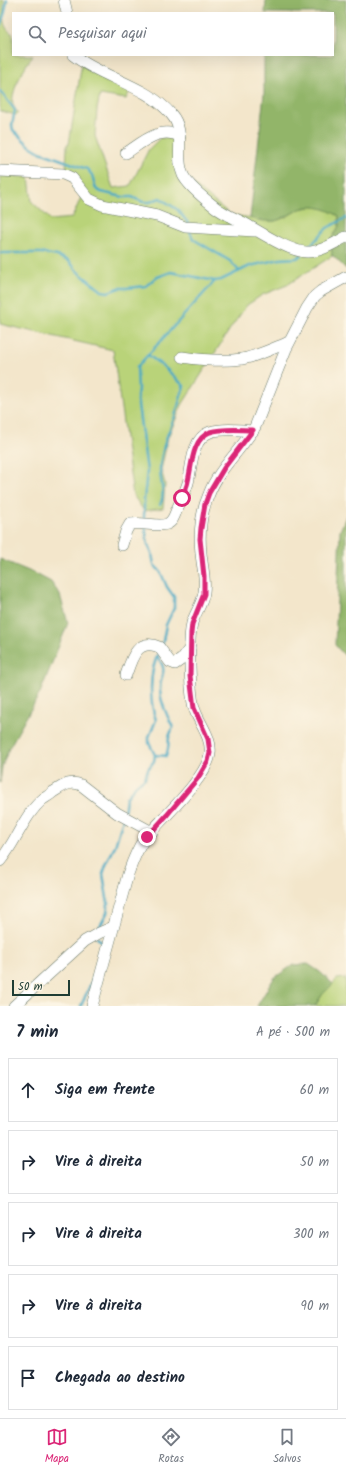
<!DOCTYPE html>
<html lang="pt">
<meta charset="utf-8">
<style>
body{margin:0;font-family:Kalam,sans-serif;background:#f2f2f3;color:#1f2937}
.scale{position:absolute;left:12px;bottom:10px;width:58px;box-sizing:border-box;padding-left:4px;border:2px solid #1f3d34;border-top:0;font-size:11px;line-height:14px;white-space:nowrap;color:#1f3d34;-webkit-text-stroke:3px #fcf5e5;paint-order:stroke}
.stop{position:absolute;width:12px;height:12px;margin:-9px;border:3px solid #db2777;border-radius:50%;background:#fff}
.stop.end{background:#db2777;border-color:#fff;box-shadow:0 1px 4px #0008}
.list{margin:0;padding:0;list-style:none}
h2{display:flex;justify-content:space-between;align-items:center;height:52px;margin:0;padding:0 16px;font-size:17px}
h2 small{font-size:13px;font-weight:400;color:#747a83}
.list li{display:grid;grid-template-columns:26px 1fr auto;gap:12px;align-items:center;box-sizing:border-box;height:64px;margin:0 8px 8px;padding:0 8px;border:1px solid #e0e1e3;border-radius:0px}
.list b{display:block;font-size:15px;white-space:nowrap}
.list em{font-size:13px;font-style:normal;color:#747a83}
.icon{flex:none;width:22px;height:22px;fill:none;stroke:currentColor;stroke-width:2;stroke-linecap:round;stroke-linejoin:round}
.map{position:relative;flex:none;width:346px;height:1006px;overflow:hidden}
.search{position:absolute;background:#fff;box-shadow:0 4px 16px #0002;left:12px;right:12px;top:12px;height:44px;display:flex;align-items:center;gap:10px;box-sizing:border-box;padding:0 14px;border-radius:0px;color:#747a83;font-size:15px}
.sheet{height:412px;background:#fff}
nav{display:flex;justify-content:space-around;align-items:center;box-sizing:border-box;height:56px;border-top:1px solid #e0e1e3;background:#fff;font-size:11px;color:#747a83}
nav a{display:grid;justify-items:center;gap:2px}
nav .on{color:#db2777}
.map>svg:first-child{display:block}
.green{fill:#b9d379;stroke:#6c8856}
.forest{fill:#92b569;stroke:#58794e}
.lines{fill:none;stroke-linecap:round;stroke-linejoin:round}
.stream{stroke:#45a9c4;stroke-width:2.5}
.minor-casing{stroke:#697869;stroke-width:12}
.minor{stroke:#fff;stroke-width:11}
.route{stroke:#db2777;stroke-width:5}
</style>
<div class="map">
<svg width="346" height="1006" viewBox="0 0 346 1006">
<rect width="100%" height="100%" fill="#fcf5e5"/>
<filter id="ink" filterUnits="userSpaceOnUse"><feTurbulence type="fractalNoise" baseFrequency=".025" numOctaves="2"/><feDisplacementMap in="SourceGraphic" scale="8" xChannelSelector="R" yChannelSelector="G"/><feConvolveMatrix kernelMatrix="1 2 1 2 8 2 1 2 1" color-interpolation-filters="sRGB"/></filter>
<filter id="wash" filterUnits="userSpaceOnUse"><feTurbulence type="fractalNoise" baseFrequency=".012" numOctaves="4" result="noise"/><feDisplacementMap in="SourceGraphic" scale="16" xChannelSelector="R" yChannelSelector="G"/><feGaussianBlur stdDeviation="0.9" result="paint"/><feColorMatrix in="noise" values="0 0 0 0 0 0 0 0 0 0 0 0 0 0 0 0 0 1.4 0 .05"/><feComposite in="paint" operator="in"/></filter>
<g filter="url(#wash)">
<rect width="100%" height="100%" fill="#f3e6cb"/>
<!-- green -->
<g class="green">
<path d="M0,0H4C4,13 0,27 13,34V55H33C25,66 10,91 13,105C14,107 16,111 18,113L16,115L0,111Z"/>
<polygon points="82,63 132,87 126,99 100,95 97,109 95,136 113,188 130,186 149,149 160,138 175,137 184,177 231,215 274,221 286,217 299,209 315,206 328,210 339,216 339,226 331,240 332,256 287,285 262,295 247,305 230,329 182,405 168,437 161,470 165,484 163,508 144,511 133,495 113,350 0,324 0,176 29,177 32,202 51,220 72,218 83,193 66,173 67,144 69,144"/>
<polygon points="346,978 346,1006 315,1006 322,995 337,979"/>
</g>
<!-- forest -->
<g class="forest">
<path d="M266,0H346V269L333,256H332L331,240L339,226V216C327,209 312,203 298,210C290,214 283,219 275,221C267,222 256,220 250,218L264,94V55H333V13H265Z"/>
<polygon points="346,516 346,657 335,645 340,531"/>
<polygon points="0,559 36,574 51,582 60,595 68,623 40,693 9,748 2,767 0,783"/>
<polygon points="308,964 320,972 333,984 322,995 315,1006 257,1006 274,978 293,965"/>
</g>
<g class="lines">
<!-- stream -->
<g class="stream">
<polyline points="0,26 5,12 7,0"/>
<polyline points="0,91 15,110 12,125 13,130 30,146 40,152 87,169 92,175 96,189 101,192 123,197 132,197 143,202 150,202 160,198 178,210 188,223"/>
<polyline points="190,231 193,239 230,261 239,271"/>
<polyline points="305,248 313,243 327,228 346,218"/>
<polyline points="0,253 42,253 57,256 69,261 78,272 102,291 108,292 119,288 127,288 146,286 155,278 171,272 215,281 221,280 250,266 280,259 297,258 301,255"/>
<path d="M148,355L164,367L184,386C180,397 178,410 173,421C166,437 161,451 160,469C160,481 166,494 160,505"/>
<polyline points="144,520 144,500 147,471 137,397 138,389 137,367 215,281"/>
<polyline points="145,527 148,545 152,554 154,565 160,571 167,587 174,597 174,608 166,625 162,646"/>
<path d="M155,755L166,756L168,749L169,737L173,727C167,716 161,704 160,691C159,673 170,674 157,656"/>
<path d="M124,814L126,798L136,785L145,778L148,769L154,761L155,755L149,743V737L156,720C149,702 149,670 159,653"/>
<polyline points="99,928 107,913 108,904 103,874 106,865 115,846 123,819"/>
<path d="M97,938C103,941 103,945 102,951"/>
<polyline points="81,1006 97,969"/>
</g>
</g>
</g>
<g filter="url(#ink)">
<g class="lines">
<!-- minor casing -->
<g class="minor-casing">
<g id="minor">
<polyline points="64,0 67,13"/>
<path d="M73,55C102,78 146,85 171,114C187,132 174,155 183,175C188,186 206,200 215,207C224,214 234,218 244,223C260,232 290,252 307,252C321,252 334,243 346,237"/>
<path d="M126,153C143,142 159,126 180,136"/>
<polyline points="0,171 63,174 72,178 89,199 102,205 157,216 185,227 255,231"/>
<path d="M182,357C202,360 222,362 242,359C258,356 274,348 289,342"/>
<path d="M122,545L126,531L130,524C141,522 159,527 167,524C173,522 175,514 177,509C181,501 185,492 188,483C192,467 191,439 210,432C223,428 240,430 253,431"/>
<path d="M126,675C131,660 137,637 159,647L170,662L175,664L182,659L190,648"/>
<path d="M0,861C16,842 24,815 43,799C46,797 50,795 53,792C63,786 70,780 81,785L117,813L152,832"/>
<polyline points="14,1006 85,941 99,933 113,927"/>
<path d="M92,1006L128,874C132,863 136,851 143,841C159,821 208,778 210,753C212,739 201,725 196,713C192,705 192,696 191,687C190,669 188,640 192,623C195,613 203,603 204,592C206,579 202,566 201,553C199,534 201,512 209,494C219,468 241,450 255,427L286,349L307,308L315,296L321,291L346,277"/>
</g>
</g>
<!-- minor -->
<use href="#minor" class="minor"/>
</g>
</g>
<g class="lines" filter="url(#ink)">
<!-- route -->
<path class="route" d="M147,837L167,815L198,778L208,761L210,753L208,739L194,708L190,676L191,633L192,624L204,594V576L200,539L201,528L205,504L209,493L224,468L253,430C240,430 223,428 210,432C192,439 192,465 188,481C187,487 184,492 182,498"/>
</g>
</svg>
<div class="scale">50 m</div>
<div class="stop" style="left:182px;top:498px"></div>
<div class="stop end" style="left:147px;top:837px"></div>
<div class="search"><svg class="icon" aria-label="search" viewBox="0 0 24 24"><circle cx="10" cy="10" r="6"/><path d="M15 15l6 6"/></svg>Pesquisar aqui</div>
</div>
<section class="sheet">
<h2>7 min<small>A pé · 500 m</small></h2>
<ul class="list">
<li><svg class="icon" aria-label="ahead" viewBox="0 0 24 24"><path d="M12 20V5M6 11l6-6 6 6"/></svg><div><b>Siga em frente</b></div><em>60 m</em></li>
<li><svg class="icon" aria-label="right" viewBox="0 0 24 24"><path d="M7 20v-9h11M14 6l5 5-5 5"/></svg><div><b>Vire à direita</b></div><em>50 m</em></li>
<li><svg class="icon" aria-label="right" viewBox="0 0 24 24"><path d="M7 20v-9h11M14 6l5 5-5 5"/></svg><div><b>Vire à direita</b></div><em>300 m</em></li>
<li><svg class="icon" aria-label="right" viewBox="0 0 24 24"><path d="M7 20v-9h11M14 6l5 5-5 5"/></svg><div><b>Vire à direita</b></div><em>90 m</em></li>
<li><svg class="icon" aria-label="arrive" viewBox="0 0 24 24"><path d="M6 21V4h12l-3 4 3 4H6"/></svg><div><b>Chegada ao destino</b></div></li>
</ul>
</section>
<nav>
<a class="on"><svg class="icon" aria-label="map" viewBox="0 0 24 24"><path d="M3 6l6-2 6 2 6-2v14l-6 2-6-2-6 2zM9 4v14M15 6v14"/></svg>Mapa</a>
<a><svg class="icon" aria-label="directions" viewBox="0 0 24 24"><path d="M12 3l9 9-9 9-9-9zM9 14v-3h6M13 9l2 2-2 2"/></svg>Rotas</a>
<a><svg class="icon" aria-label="saved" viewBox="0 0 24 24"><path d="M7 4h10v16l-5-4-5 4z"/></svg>Salvos</a>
</nav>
